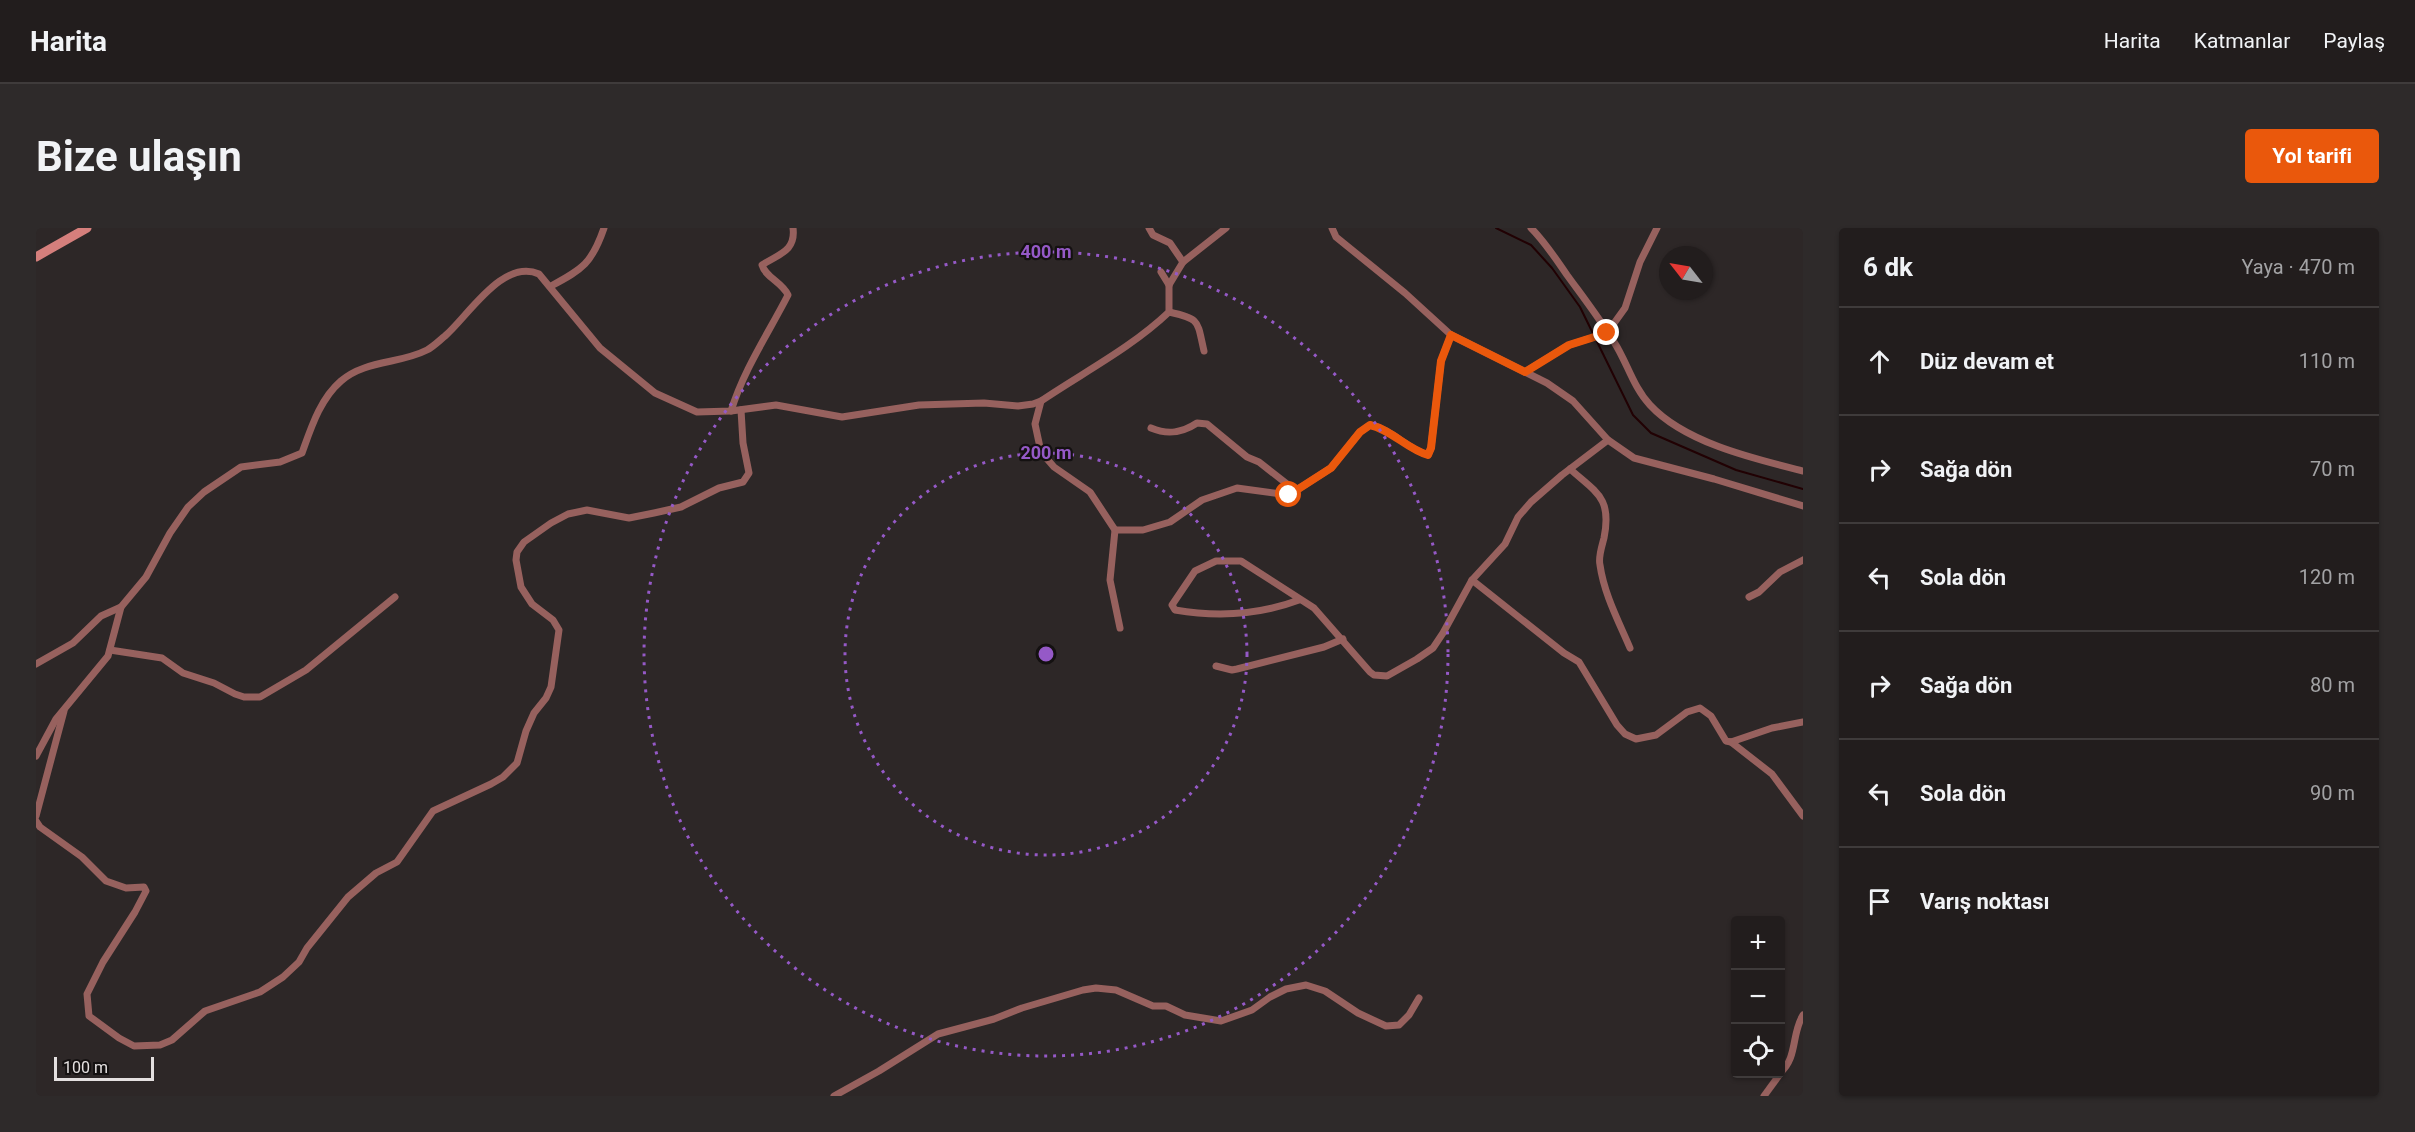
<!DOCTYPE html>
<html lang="tr">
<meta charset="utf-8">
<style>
body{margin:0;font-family:Roboto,sans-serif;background:#2e2a2a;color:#f1f3f6}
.controls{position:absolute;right:18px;bottom:18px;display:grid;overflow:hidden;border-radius:6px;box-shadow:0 2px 4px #0004}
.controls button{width:54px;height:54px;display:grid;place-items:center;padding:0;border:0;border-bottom:2px solid #3f3b3b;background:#221d1d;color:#f1f3f6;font:30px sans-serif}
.compass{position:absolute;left:1623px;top:18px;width:54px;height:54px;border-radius:50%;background:#221d1d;box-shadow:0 2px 4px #0004;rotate:301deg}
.scale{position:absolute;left:18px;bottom:15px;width:100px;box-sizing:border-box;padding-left:6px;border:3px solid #e4e0e0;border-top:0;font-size:16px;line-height:21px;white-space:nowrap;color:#e4e0e0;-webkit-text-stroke:4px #141111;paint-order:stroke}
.stop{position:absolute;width:18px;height:18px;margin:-14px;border:4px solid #ea580c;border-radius:50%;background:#fff}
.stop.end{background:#ea580c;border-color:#fff;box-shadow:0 2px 6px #0008}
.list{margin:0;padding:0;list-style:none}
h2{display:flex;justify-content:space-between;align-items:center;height:78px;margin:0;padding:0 24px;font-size:26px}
h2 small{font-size:20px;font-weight:400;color:#a2a2a4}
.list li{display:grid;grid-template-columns:39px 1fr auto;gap:18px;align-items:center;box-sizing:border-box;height:108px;padding:0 24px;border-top:2px solid #3f3b3b}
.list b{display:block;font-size:22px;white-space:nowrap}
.list em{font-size:20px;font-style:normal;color:#a2a2a4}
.icon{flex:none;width:33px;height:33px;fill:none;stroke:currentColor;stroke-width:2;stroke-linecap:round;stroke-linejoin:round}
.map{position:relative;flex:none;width:1767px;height:868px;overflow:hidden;border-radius:6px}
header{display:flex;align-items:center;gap:36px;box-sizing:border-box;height:84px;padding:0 30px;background:#221d1d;border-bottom:2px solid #3f3b3b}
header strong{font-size:28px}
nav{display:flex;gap:33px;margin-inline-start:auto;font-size:21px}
.intro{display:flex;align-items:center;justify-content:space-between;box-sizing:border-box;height:144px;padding:0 36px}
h1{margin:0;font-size:42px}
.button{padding:15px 27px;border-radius:6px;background:#ea580c;color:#fff;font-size:21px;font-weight:700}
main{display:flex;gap:36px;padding:0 36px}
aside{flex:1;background:#221d1d;border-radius:6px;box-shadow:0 2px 4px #0004}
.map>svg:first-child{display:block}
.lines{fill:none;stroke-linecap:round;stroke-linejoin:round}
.stream{stroke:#210103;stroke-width:2}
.street{stroke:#97615e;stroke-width:7}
.secondary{stroke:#d57f7c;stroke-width:9}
.route{stroke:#ea580c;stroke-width:8}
.ring{fill:none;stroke:#9559c7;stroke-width:3;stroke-dasharray:3 6}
.centre{fill:#9559c7;stroke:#141111;stroke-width:3}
.ring-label{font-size:18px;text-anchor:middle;font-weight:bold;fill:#9559c7;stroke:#141111;stroke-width:4.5;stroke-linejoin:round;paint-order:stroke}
</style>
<header>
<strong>Harita</strong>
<nav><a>Harita</a><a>Katmanlar</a><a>Paylaş</a></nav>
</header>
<div class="intro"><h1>Bize ulaşın</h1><a class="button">Yol tarifi</a></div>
<main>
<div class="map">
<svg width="1767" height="868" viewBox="0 0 1767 868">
<rect width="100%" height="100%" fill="#2d2727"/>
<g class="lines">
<!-- stream -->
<polyline class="stream" points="1460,0 1495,17 1516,40 1544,79 1597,187 1615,205 1700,242 1767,261"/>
<!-- street -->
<g class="street">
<polyline points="1113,0 1117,7 1134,15 1147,34"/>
<polyline points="1296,0 1300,9 1369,65 1415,107 1511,155 1537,173 1572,212 1598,230 1678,251 1767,278"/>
<path d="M1495,0C1509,14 1520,31 1531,47C1547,69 1564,91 1578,114C1591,134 1597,159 1614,177C1649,215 1719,231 1767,243"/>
<polyline points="1125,44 1133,57"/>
<path d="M515,58C547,41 556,35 568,0"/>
<path d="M1133,84C1165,91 1161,93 1168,123"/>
<polyline points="1489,144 1533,117 1571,105 1589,80 1604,34 1621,0"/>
<polyline points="1005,173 999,196 1005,224 1018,239 1054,264 1079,302 1074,352 1084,400"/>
<path d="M695,183C708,141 732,106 752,67C746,54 730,50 726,37C743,26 760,23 757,0"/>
<path d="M1115,200C1132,207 1146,205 1161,195L1171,196L1211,229L1223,234L1260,263"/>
<path d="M1534,241C1561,265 1576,270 1568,310C1566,318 1562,329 1564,337C1568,366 1583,394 1594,420"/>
<path d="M1079,302H1107L1134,294L1166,272L1201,260L1253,267L1295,240L1324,204L1334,197C1356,201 1371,221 1392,227L1395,220L1405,133L1415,107"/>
<polyline points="1436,352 1528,425 1543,434 1581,497 1589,506 1600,511 1620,507 1651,484 1664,480 1675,488 1690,513 1695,514 1736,500 1767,494"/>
<polyline points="1713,369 1723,364 1744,344 1767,332"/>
<path d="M1263,372C1223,387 1180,389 1139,382L1136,377L1159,343L1180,333H1205L1278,380L1334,444L1338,447L1351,448L1381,431L1397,420L1407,405L1436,352L1469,316L1482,289L1495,274L1526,247L1572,212"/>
<polyline points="74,422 126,430 147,445 178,455 199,466 208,469 224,469 270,442 359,369"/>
<path d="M0,436L37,415L65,388L85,379L110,349L134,305L152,279L168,264L205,239L244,234L266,225C275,200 284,171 305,153C329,132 364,136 391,122C397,119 404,112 409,108C433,87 467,30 503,46L564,120L619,165L661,184L695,183L740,177L806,189L883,177L948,175L982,178L997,176L1005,173C1048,144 1095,120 1133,84V57L1147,34L1190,0"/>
<polyline points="1180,438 1196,442 1201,441 1288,419 1307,411"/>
<polyline points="1695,514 1736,546 1767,588"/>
<polyline points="0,528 20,491 72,428 85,379"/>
<polyline points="0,588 28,483"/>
<polyline points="0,593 4,599 46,629 70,653 90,660 108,659 110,663 99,684 67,734 51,766 53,788 83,810 98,818 124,817 136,812 169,783 224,764 247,749 263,734 271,720 312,669 340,645 361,634 397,583 455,556 467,549 481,535 490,503 498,485 510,470 515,459 523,402 517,392 496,376 485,359 480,332 481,324 488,314 515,295 532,286 551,282 593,290 618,285 645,279 683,260 707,254 713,245 707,215 705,182"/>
<path d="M1744,845C1762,829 1755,807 1767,787"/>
<polyline points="798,868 843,843 902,806 958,791 986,780 1047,762 1060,760 1080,762 1117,778 1130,778 1149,787 1185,793 1216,782 1234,769 1250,761 1270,757 1289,763 1322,785 1350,798 1363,797 1373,787 1383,770"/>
<polyline points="1728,868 1744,846"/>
</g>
<!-- secondary -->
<polyline class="secondary" points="0,29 51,0"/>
</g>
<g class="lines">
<!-- route -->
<path class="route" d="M1253,267L1295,240L1324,204L1334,197C1356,202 1371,221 1392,227L1395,220L1405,133L1415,107L1489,144L1533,117L1571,105"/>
</g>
<!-- distance rings -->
<g class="ring">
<circle cx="1010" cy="426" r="201"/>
<circle cx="1010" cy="426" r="402"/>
</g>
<circle cx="1010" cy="426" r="9" class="centre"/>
<g class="ring-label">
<text x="1010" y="30">400 m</text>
<text x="1010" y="231">200 m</text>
</g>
</svg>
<div class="controls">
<button>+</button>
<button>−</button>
<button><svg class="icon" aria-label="locate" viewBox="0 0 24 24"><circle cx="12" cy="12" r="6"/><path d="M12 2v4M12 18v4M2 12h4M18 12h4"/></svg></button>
</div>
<svg class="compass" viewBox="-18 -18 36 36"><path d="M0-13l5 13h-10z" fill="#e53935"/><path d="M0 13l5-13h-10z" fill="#a2a2a4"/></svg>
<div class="scale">100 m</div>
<div class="stop" style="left:1253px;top:267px"></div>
<div class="stop end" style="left:1571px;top:105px"></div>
</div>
<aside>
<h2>6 dk<small>Yaya · 470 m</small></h2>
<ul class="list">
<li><svg class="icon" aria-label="ahead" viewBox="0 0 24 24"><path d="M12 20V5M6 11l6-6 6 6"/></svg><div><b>Düz devam et</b></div><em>110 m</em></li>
<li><svg class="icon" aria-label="right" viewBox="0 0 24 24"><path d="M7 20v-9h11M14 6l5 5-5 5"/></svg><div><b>Sağa dön</b></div><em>70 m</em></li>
<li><svg class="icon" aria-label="left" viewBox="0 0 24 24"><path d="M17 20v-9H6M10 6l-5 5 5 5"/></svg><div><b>Sola dön</b></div><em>120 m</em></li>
<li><svg class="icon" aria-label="right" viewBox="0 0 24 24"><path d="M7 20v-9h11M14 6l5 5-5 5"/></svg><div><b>Sağa dön</b></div><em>80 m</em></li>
<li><svg class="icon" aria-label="left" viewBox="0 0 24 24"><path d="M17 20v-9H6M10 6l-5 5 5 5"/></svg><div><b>Sola dön</b></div><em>90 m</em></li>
<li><svg class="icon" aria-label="arrive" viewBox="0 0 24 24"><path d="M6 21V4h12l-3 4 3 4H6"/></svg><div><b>Varış noktası</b></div></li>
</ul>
</aside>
</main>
